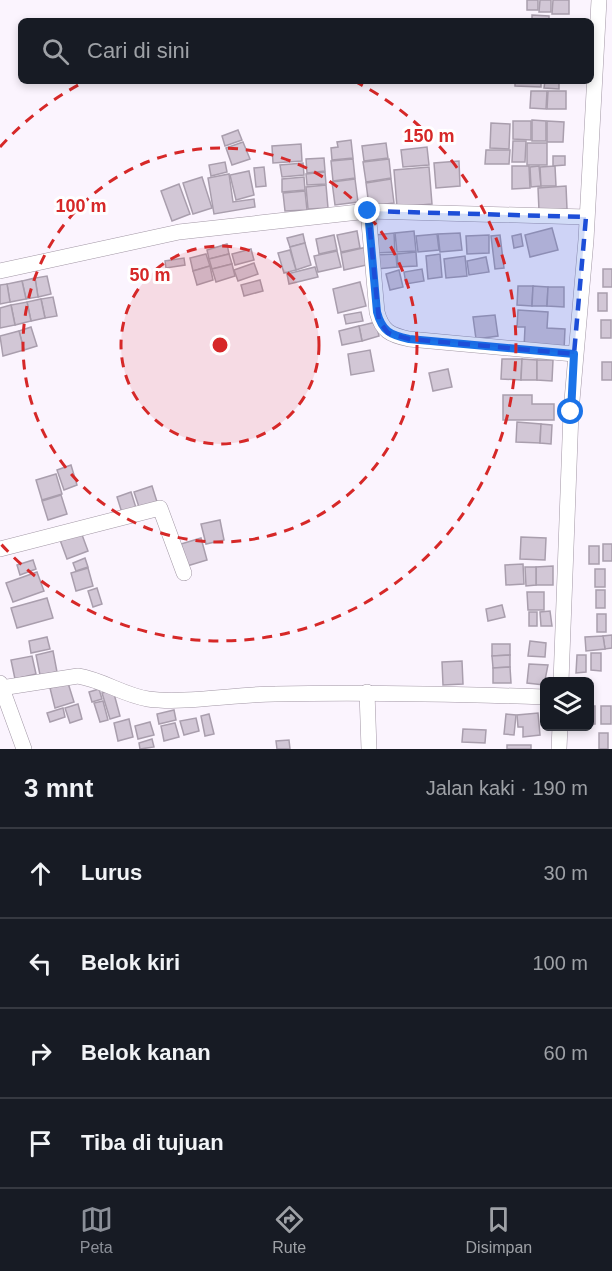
<!DOCTYPE html>
<html lang="id">
<meta charset="utf-8">
<style>
body{margin:0;font-family:Arial,sans-serif;background:#242831;color:#f1f3f6}
.controls{position:absolute;right:18px;bottom:18px;display:grid;overflow:hidden;border-radius:9px;box-shadow:0 3px 9px #0003}
.controls button{width:54px;height:54px;display:grid;place-items:center;padding:0;border:0;border-bottom:2px solid #363941;background:#171b24;color:#f1f3f6;font:30px sans-serif}
.stop{position:absolute;width:18px;height:18px;margin:-14px;border:4px solid #1a73e8;border-radius:50%;background:#fff}
.stop.end{background:#1a73e8;border-color:#fff;box-shadow:0 2px 6px #0008}
.list{margin:0;padding:0;list-style:none}
h2{display:flex;justify-content:space-between;align-items:center;height:78px;margin:0;padding:0 24px;font-size:26px}
h2 small{font-size:20px;font-weight:400;color:#9ea1a6}
.list li{display:grid;grid-template-columns:39px 1fr auto;gap:18px;align-items:center;box-sizing:border-box;height:90px;padding:0 24px;border-top:2px solid #363941}
.list b{display:block;font-size:22px;white-space:nowrap}
.list em{font-size:20px;font-style:normal;color:#9ea1a6}
.icon{flex:none;width:33px;height:33px;fill:none;stroke:currentColor;stroke-width:2;stroke-linecap:round;stroke-linejoin:round}
.map{position:relative;flex:none;width:612px;height:749px;overflow:hidden}
.search{position:absolute;background:#171b24;box-shadow:0 3px 9px #0003;left:18px;right:18px;top:18px;height:66px;display:flex;align-items:center;gap:15px;box-sizing:border-box;padding:0 21px;border-radius:9px;color:#9ea1a6;font-size:22px}
.sheet{height:438px;background:#171b24}
nav{display:flex;justify-content:space-around;align-items:center;box-sizing:border-box;height:84px;border-top:2px solid #363941;background:#171b24;font-size:16px;color:#9ea1a6}
nav a{display:grid;justify-items:center;gap:3px}
nav .on{color:#8c9099}
.map>svg:first-child{display:block}
.building{fill:#d2c7d6;stroke:#a99ead;stroke-width:1.5}
.lines{fill:none;stroke-linecap:round;stroke-linejoin:round}
.street-casing{stroke:#a297a5;stroke-width:16}
.street{stroke:#fff;stroke-width:15}
.route{stroke:#1a73e8;stroke-width:8}
.marked{fill:#1d4ed8;fill-opacity:0.2;stroke:#1d4ed8;stroke-width:4.5;stroke-dasharray:12 8;stroke-linejoin:round}
.ring{fill:none;stroke:#d62828;stroke-width:3;stroke-dasharray:10 8}
.centre{fill:#d62828;stroke:#fff;stroke-width:3}
.ring-label{font-size:18px;text-anchor:middle;font-weight:bold;fill:#d62828;stroke:#fff;stroke-width:6;stroke-linejoin:round;paint-order:stroke}
</style>
<div class="map">
<svg width="612" height="749" viewBox="0 0 612 749">
<rect width="100%" height="100%" fill="#fbf4fe"/>
<!-- building -->
<g class="building">
<rect x="527" y="0" width="11" height="10"/>
<polygon points="540,0 551,0 551,12 539,12"/>
<polygon points="553,0 569,0 569,14 552,14"/>
<polygon points="532,15 549,16 549,21 532,21"/>
<polygon points="515,81 541,81 541,87 515,86"/>
<polygon points="545,81 559,81 559,89 544,88"/>
<polygon points="531,91 547,91 546,109 530,108"/>
<polygon points="548,91 566,91 566,109 547,109"/>
<polygon points="532,120 546,121 546,141 532,141"/>
<polygon points="513,121 531,121 531,140 513,139"/>
<polygon points="547,121 564,122 563,142 547,142"/>
<polygon points="491,123 510,124 509,149 490,148"/>
<polygon points="238,130 242,140 225,146 222,136"/>
<polygon points="351,140 353,158 332,160 331,148 338,147 337,142"/>
<polygon points="513,141 526,141 525,162 512,162"/>
<polygon points="243,142 250,159 232,165 226,148"/>
<polygon points="386,143 388,158 364,161 362,146"/>
<rect x="527" y="143" width="20" height="22"/>
<polygon points="301,144 302,161 273,163 272,146"/>
<polygon points="427,147 429,165 403,167 401,150"/>
<polygon points="486,150 510,150 509,164 485,164"/>
<polygon points="553,156 565,156 565,165 553,166"/>
<polygon points="324,158 325,171 307,173 306,159"/>
<polygon points="353,159 355,178 333,181 331,161"/>
<polygon points="389,159 391,178 366,182 363,162"/>
<polygon points="459,161 460,186 436,188 434,163"/>
<polygon points="225,162 227,172 211,176 209,165"/>
<polygon points="303,163 304,175 282,177 280,165"/>
<polygon points="512,166 529,166 530,188 512,189"/>
<polygon points="539,166 541,186 531,187 530,167"/>
<polygon points="555,166 556,186 541,186 540,167"/>
<polygon points="264,167 266,186 256,187 254,168"/>
<polygon points="429,167 432,204 397,207 394,170"/>
<polygon points="249,171 254,195 236,200 230,175"/>
<polygon points="325,172 326,184 307,185 306,174"/>
<polygon points="229,174 233,202 254,199 255,207 214,214 208,178"/>
<polygon points="202,177 212,208 193,214 183,183"/>
<polygon points="304,177 305,190 282,192 282,179"/>
<polygon points="355,179 358,202 335,205 332,182"/>
<polygon points="391,179 394,203 369,206 366,183"/>
<polygon points="179,184 190,214 172,221 161,191"/>
<polygon points="326,185 328,208 308,209 306,187"/>
<polygon points="566,186 567,209 539,211 538,188"/>
<polygon points="305,191 307,210 285,211 283,193"/>
<polygon points="552,228 558,250 530,257 525,235"/>
<polygon points="357,231 360,248 341,252 337,235"/>
<polygon points="414,231 416,251 397,252 395,233"/>
<polygon points="394,233 395,252 376,253 375,235"/>
<polygon points="460,233 462,250 440,252 438,234"/>
<polygon points="303,234 305,243 290,247 287,238"/>
<polygon points="437,234 439,250 418,252 416,236"/>
<polygon points="521,234 523,246 514,248 512,236"/>
<polygon points="334,235 337,250 319,254 316,239"/>
<polygon points="489,235 489,253 467,254 466,236"/>
<polygon points="500,235 504,268 495,269 491,236"/>
<polygon points="305,243 311,265 296,270 290,247"/>
<polygon points="227,244 229,254 209,259 207,250"/>
<polygon points="367,247 371,264 344,270 341,253"/>
<polygon points="251,249 254,260 235,265 232,254"/>
<polygon points="290,250 296,270 284,273 278,253"/>
<polygon points="337,251 341,267 318,272 314,256"/>
<polygon points="416,252 417,266 398,267 397,254"/>
<polygon points="206,254 210,266 193,271 190,258"/>
<polygon points="229,254 232,264 212,269 209,259"/>
<polygon points="396,254 397,267 377,269 375,255"/>
<polygon points="440,254 442,277 428,279 426,256"/>
<polygon points="465,256 467,276 446,278 444,259"/>
<polygon points="486,257 489,272 469,275 467,261"/>
<polygon points="184,258 185,265 166,268 165,261"/>
<polygon points="254,263 258,274 238,281 234,270"/>
<polygon points="232,264 235,276 216,282 212,269"/>
<polygon points="210,266 213,280 197,285 193,271"/>
<polygon points="315,267 318,277 289,284 287,274"/>
<polygon points="422,269 424,281 406,284 404,272"/>
<rect x="603" y="269" width="9" height="18"/>
<polygon points="399,270 403,287 390,290 386,274"/>
<polygon points="47,276 51,294 38,297 35,278"/>
<polygon points="35,278 38,297 26,299 22,281"/>
<polygon points="260,280 263,291 244,296 241,285"/>
<polygon points="22,281 26,299 10,302 7,284"/>
<polygon points="360,282 366,306 338,313 333,289"/>
<polygon points="7,284 10,302 0,304 0,285"/>
<polygon points="518,286 533,286 532,306 517,305"/>
<polygon points="533,286 548,287 547,306 532,306"/>
<polygon points="548,287 564,287 564,307 547,306"/>
<rect x="598" y="293" width="9" height="18"/>
<polygon points="53,297 57,316 45,318 41,299"/>
<polygon points="41,299 45,318 31,321 27,302"/>
<polygon points="27,302 31,321 15,325 11,305"/>
<polygon points="11,305 15,325 0,328 0,308"/>
<polygon points="518,310 548,312 547,328 565,329 564,350 524,348 525,327 517,327"/>
<polygon points="361,312 363,321 346,324 344,315"/>
<polygon points="495,315 498,336 476,339 473,317"/>
<rect x="601" y="320" width="10" height="18"/>
<polygon points="376,322 379,336 362,341 359,326"/>
<polygon points="359,326 362,341 342,345 339,331"/>
<polygon points="31,327 37,346 24,350 19,331"/>
<polygon points="19,331 24,350 3,356 0,336"/>
<polygon points="370,350 374,371 351,375 348,354"/>
<polygon points="502,359 522,359 521,380 501,379"/>
<polygon points="522,359 537,360 537,380 521,380"/>
<polygon points="537,360 553,360 552,381 537,380"/>
<rect x="602" y="362" width="10" height="18"/>
<polygon points="448,369 452,387 433,391 429,373"/>
<polygon points="503,395 532,395 532,404 554,404 554,420 503,420"/>
<polygon points="517,422 541,424 540,443 516,442"/>
<polygon points="541,424 552,425 551,444 540,443"/>
<polygon points="71,465 77,485 64,490 57,470"/>
<polygon points="56,474 62,494 42,500 36,480"/>
<polygon points="152,486 158,505 140,510 134,492"/>
<polygon points="131,492 137,511 123,516 117,497"/>
<polygon points="61,495 67,514 48,520 42,501"/>
<polygon points="220,520 224,540 206,544 201,524"/>
<polygon points="81,532 88,551 67,559 60,540"/>
<polygon points="521,537 546,538 545,560 520,559"/>
<polygon points="201,538 207,560 187,566 181,544"/>
<rect x="603" y="544" width="9" height="17"/>
<rect x="589" y="546" width="10" height="18"/>
<polygon points="85,558 88,567 76,571 73,563"/>
<polygon points="33,560 36,569 20,575 17,565"/>
<polygon points="523,564 524,584 506,585 505,565"/>
<polygon points="553,566 553,585 536,585 536,567"/>
<polygon points="525,567 536,567 536,585 526,586"/>
<polygon points="88,568 93,586 76,591 71,573"/>
<rect x="595" y="569" width="10" height="18"/>
<polygon points="37,572 44,591 13,602 6,583"/>
<polygon points="97,588 102,604 93,607 88,591"/>
<rect x="596" y="590" width="9" height="18"/>
<polygon points="527,592 544,592 544,610 528,610"/>
<polygon points="47,598 53,618 17,628 11,608"/>
<polygon points="502,605 505,617 488,621 486,609"/>
<polygon points="550,611 552,626 541,626 540,612"/>
<rect x="529" y="612" width="8" height="14"/>
<rect x="597" y="614" width="9" height="18"/>
<polygon points="612,635 612,648 605,649 603,636"/>
<polygon points="603,636 605,649 586,651 585,637"/>
<polygon points="47,637 50,649 31,653 29,641"/>
<polygon points="530,641 546,643 545,657 528,656"/>
<polygon points="492,644 510,644 510,655 492,656"/>
<polygon points="53,651 57,672 40,675 36,655"/>
<polygon points="591,653 601,653 601,671 591,670"/>
<polygon points="510,655 510,667 493,668 492,656"/>
<polygon points="577,655 586,655 586,672 576,673"/>
<polygon points="32,656 36,674 15,679 11,660"/>
<polygon points="462,661 463,684 443,685 442,662"/>
<polygon points="529,664 548,665 544,685 527,683"/>
<polygon points="510,667 511,683 493,683 493,668"/>
<polygon points="68,683 74,702 55,708 50,688"/>
<polygon points="99,689 102,699 92,702 89,692"/>
<polygon points="113,690 120,716 110,719 102,693"/>
<polygon points="103,701 108,720 100,722 94,703"/>
<polygon points="78,704 82,719 70,723 65,708"/>
<rect x="590" y="706" width="5" height="18"/>
<rect x="601" y="706" width="10" height="18"/>
<polygon points="63,708 65,717 50,722 47,713"/>
<polygon points="174,710 176,720 159,724 157,714"/>
<polygon points="538,713 540,735 523,737 523,727 518,727 517,715"/>
<polygon points="209,714 214,734 205,736 201,716"/>
<polygon points="506,714 516,715 514,735 504,734"/>
<polygon points="196,718 199,731 184,735 180,721"/>
<polygon points="129,719 133,737 118,741 114,723"/>
<polygon points="150,722 154,735 138,739 135,726"/>
<polygon points="175,723 179,737 164,741 161,726"/>
<polygon points="463,729 486,730 485,743 462,742"/>
<rect x="599" y="733" width="9" height="16"/>
<polygon points="152,739 154,747 140,749 139,743"/>
<polygon points="289,740 290,749 277,749 276,741"/>
<rect x="507" y="745" width="24" height="4"/>
</g>
<g class="lines">
<!-- street casing -->
<g class="street-casing">
<g id="street">
<path d="M368,211L377,312C382,331 390,335 409,339L574,354"/>
<polyline points="0,271 179,232 368,211 586,217"/>
<polyline points="0,549 160,508 184,573"/>
<polyline points="561,682 571,412 586,240 599,0"/>
<polyline points="0,683 24,749"/>
<path d="M1,688L78,676C103,680 123,695 148,699C183,704 237,694 275,694C365,692 455,694 544,697"/>
<polyline points="367,692 369,749"/>
<polyline points="559,749 560,726"/>
</g>
</g>
<!-- street -->
<use href="#street" class="street"/>
</g>
<g class="lines">
<!-- route -->
<path class="route" d="M368,211L377,312C382,331 390,335 409,339L574,354L571,412"/>
</g>
<!-- marked area -->
<path class="marked" d="M368,211L586,217L574,354L409,339L388,333L379,321Z"/>
<!-- distance rings -->
<circle cx="220" cy="345" r="99" fill="#d62828" fill-opacity=".12"/>
<g class="ring">
<circle cx="220" cy="345" r="99"/>
<circle cx="220" cy="345" r="197"/>
<path d="M0 147A296 296 0 0 1 86 81M354 81A296 296 0 1 1 0 543"/>
</g>
<circle cx="220" cy="345" r="9" class="centre"/>
<g class="ring-label">
<text x="429" y="142">150 m</text>
<text x="81" y="212">100 m</text>
<text x="150" y="281">50 m</text>
</g>
</svg>
<div class="controls">
<button><svg class="icon" aria-label="layers" viewBox="0 0 24 24"><path d="M12 4l9 5-9 5-9-5zM3 14l9 5 9-5"/></svg></button>
</div>
<div class="stop" style="left:571px;top:412px"></div>
<div class="stop end" style="left:368px;top:211px"></div>
<div class="search"><svg class="icon" aria-label="search" viewBox="0 0 24 24"><circle cx="10" cy="10" r="6"/><path d="M15 15l6 6"/></svg>Cari di sini</div>
</div>
<section class="sheet">
<h2>3 mnt<small>Jalan kaki · 190 m</small></h2>
<ul class="list">
<li><svg class="icon" aria-label="ahead" viewBox="0 0 24 24"><path d="M12 20V5M6 11l6-6 6 6"/></svg><div><b>Lurus</b></div><em>30 m</em></li>
<li><svg class="icon" aria-label="left" viewBox="0 0 24 24"><path d="M17 20v-9H6M10 6l-5 5 5 5"/></svg><div><b>Belok kiri</b></div><em>100 m</em></li>
<li><svg class="icon" aria-label="right" viewBox="0 0 24 24"><path d="M7 20v-9h11M14 6l5 5-5 5"/></svg><div><b>Belok kanan</b></div><em>60 m</em></li>
<li><svg class="icon" aria-label="arrive" viewBox="0 0 24 24"><path d="M6 21V4h12l-3 4 3 4H6"/></svg><div><b>Tiba di tujuan</b></div></li>
</ul>
</section>
<nav>
<a class="on"><svg class="icon" aria-label="map" viewBox="0 0 24 24"><path d="M3 6l6-2 6 2 6-2v14l-6 2-6-2-6 2zM9 4v14M15 6v14"/></svg>Peta</a>
<a><svg class="icon" aria-label="directions" viewBox="0 0 24 24"><path d="M12 3l9 9-9 9-9-9zM9 14v-3h6M13 9l2 2-2 2"/></svg>Rute</a>
<a><svg class="icon" aria-label="saved" viewBox="0 0 24 24"><path d="M7 4h10v16l-5-4-5 4z"/></svg>Disimpan</a>
</nav>
